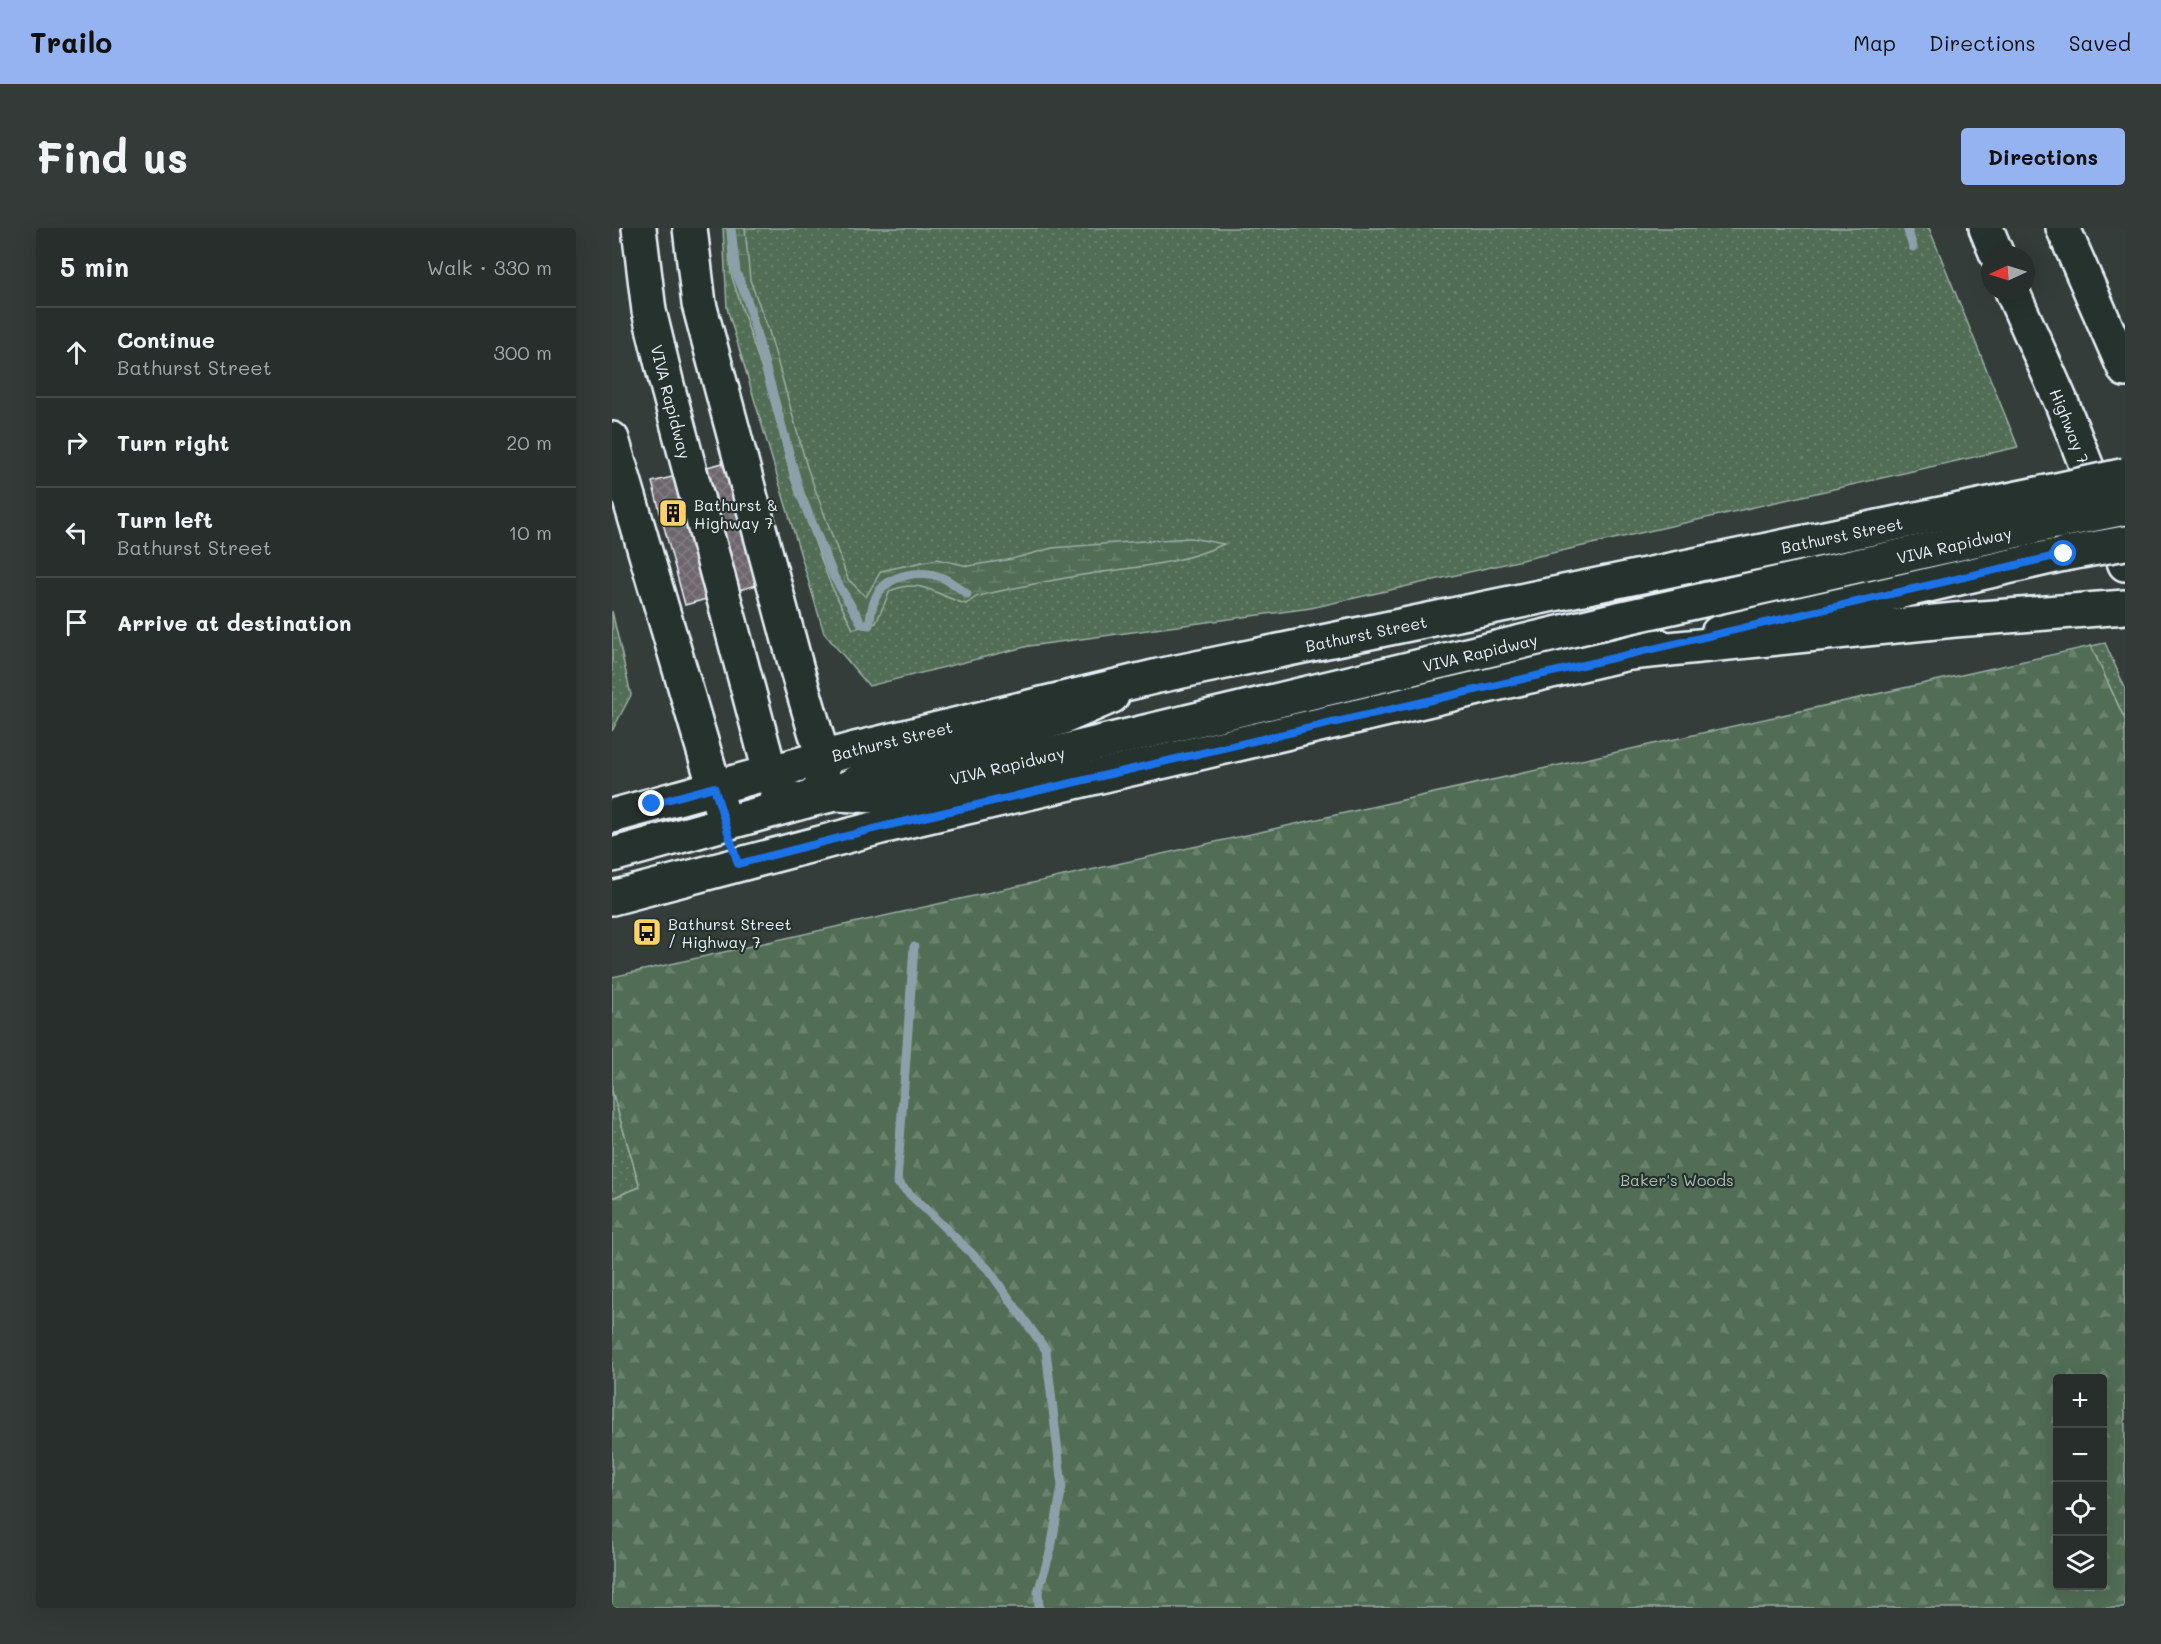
<!DOCTYPE html>
<meta charset="utf-8">
<style>
body{margin:0;font-family:Mali,sans-serif;background:#333a38;color:#f1f3f6}
.controls{position:absolute;right:18px;bottom:18px;display:grid;overflow:hidden;border-radius:6px;box-shadow:0 6px 24px #0002}
.controls button{width:54px;height:54px;display:grid;place-items:center;padding:0;border:0;border-bottom:2px solid #434a48;background:#272e2c;color:#f1f3f6;font:30px sans-serif}
.compass{position:absolute;left:1369px;top:18px;width:54px;height:54px;border-radius:50%;background:#272e2c;box-shadow:0 6px 24px #0002;rotate:266deg}
.stop{position:absolute;width:18px;height:18px;margin:-14px;border:4px solid #1a73e8;border-radius:50%;background:#fff}
.stop.end{background:#1a73e8;border-color:#fff;box-shadow:0 2px 6px #0008}
.list{margin:0;padding:0;list-style:none}
h2{display:flex;justify-content:space-between;align-items:center;height:78px;margin:0;padding:0 24px;font-size:26px}
h2 small{font-size:20px;font-weight:400;color:#a4a8a9}
.list li{display:grid;grid-template-columns:39px 1fr auto;gap:18px;align-items:center;box-sizing:border-box;height:90px;padding:0 24px;border-top:2px solid #434a48}
.list b{display:block;font-size:22px;white-space:nowrap}
.list p{margin:0;font-size:20px;white-space:nowrap;color:#a4a8a9}
.list em{font-size:20px;font-style:normal;color:#a4a8a9}
.icon{flex:none;width:33px;height:33px;fill:none;stroke:currentColor;stroke-width:2;stroke-linecap:round;stroke-linejoin:round}
.map{position:relative;flex:none;width:1513px;height:1380px;overflow:hidden;border-radius:6px}
header{display:flex;align-items:center;gap:36px;box-sizing:border-box;height:84px;padding:0 30px;background:#95b2f1;color:#111}
header strong{font-size:28px}
nav{display:flex;gap:33px;margin-inline-start:auto;font-size:21px}
.intro{display:flex;align-items:center;justify-content:space-between;box-sizing:border-box;height:144px;padding:0 36px}
h1{margin:0;font-size:42px}
.button{padding:15px 27px;border-radius:6px;background:#95b2f1;color:#111;font-size:21px;font-weight:700}
main{display:flex;gap:36px;padding:0 36px}
aside{flex:1;background:#272e2c;border-radius:6px;box-shadow:0 6px 24px #0002}
.map>svg:first-child{display:block}
.grass{fill:url(#grass-dots);stroke:#9cafa6;stroke-width:1.5}
.forest{fill:url(#forest-firs);stroke:#9cafa6;stroke-width:1.5;fill-rule:evenodd}
.wetland{fill:url(#wetland-marsh);stroke:#9cafa6;stroke-width:1.5}
.lines{fill:none;stroke-linecap:round;stroke-linejoin:round}
.stream{stroke:#8ca0a9;stroke-width:9}
.building{fill:url(#building-cross-hatch);stroke:#e8f1f8;stroke-width:1.5}
.minor-casing{stroke:#e8f1f8;stroke-width:38}
.major-casing{stroke:#e8f1f8;stroke-width:38}
.highway-casing{stroke:#e8f1f8;stroke-width:38}
.minor{stroke:#26332d;stroke-width:33}
.major{stroke:#26332d;stroke-width:33}
.highway{stroke:#26332d;stroke-width:33}
.minor-bridge-casing{stroke:#e8f1f8;stroke-width:38;stroke-linecap:butt}
.major-bridge-casing{stroke:#e8f1f8;stroke-width:38;stroke-linecap:butt}
.minor-bridge{stroke:#26332d;stroke-width:33}
.major-bridge{stroke:#26332d;stroke-width:33}
.route{stroke:#1a73e8;stroke-width:8}
.labels{text-anchor:middle;dominant-baseline:central;stroke-width:4.5;stroke-linejoin:round;paint-order:stroke}
.street-label{font-size:16px;fill:#e8f1f8;stroke:#26332d}
.poi-label{font-size:16px;fill:#e8f1f8;stroke:#26332d;text-anchor:start}
.park-label{font-size:16px;fill:#acbcb6;stroke:#26332d}
</style>
<header>
<strong>Trailo</strong>
<nav><a>Map</a><a>Directions</a><a>Saved</a></nav>
</header>
<div class="intro"><h1>Find us</h1><a class="button">Directions</a></div>
<main>
<aside>
<h2>5 min<small>Walk · 330 m</small></h2>
<ul class="list">
<li><svg class="icon" aria-label="ahead" viewBox="0 0 24 24"><path d="M12 20V5M6 11l6-6 6 6"/></svg><div><b>Continue</b><p>Bathurst Street</p></div><em>300 m</em></li>
<li><svg class="icon" aria-label="right" viewBox="0 0 24 24"><path d="M7 20v-9h11M14 6l5 5-5 5"/></svg><div><b>Turn right</b></div><em>20 m</em></li>
<li><svg class="icon" aria-label="left" viewBox="0 0 24 24"><path d="M17 20v-9H6M10 6l-5 5 5 5"/></svg><div><b>Turn left</b><p>Bathurst Street</p></div><em>10 m</em></li>
<li><svg class="icon" aria-label="arrive" viewBox="0 0 24 24"><path d="M6 21V4h12l-3 4 3 4H6"/></svg><div><b>Arrive at destination</b></div></li>
</ul>
</aside>
<div class="map">
<svg width="1513" height="1380" viewBox="0 0 1513 1380">
<defs>
<pattern id="grass-dots" width="8" height="8" patternUnits="userSpaceOnUse" patternTransform="scale(1.5)"><rect width="8" height="8" fill="#516d54"/><path d="M2 2h.1M6 6h.1" fill="none" stroke="#6a826d" stroke-width="1.8" stroke-linecap="round"/></pattern>
<pattern id="forest-firs" width="22" height="20" patternUnits="userSpaceOnUse" patternTransform="scale(1.5)"><rect width="22" height="20" fill="#516d54"/><path d="M5 1l3.5 6h-7zM16 11l3.5 6h-7z" fill="#6a826d"/></pattern>
<pattern id="wetland-marsh" width="20" height="14" patternUnits="userSpaceOnUse" patternTransform="scale(1.5)"><rect width="20" height="14" fill="#516d54"/><path d="M1 5h8M5 5V1M11 12h8M15 12V8" fill="none" stroke="#6a826d"/></pattern>
<pattern id="building-cross-hatch" width="8" height="8" patternUnits="userSpaceOnUse" patternTransform="scale(1.5)"><rect width="8" height="8" fill="#6e666d"/><path d="M0 0l8 8M0 8l8-8" fill="none" stroke="#837c83"/></pattern>
</defs>
<rect width="100%" height="100%" fill="#343d3a"/>
<filter id="ink" filterUnits="userSpaceOnUse"><feTurbulence type="fractalNoise" baseFrequency=".0167" numOctaves="2"/><feDisplacementMap in="SourceGraphic" scale="12" xChannelSelector="R" yChannelSelector="G"/><feConvolveMatrix kernelMatrix="1 2 1 2 8 2 1 2 1" color-interpolation-filters="sRGB"/></filter>
<g filter="url(#ink)">
<!-- grass -->
<g class="grass">
<polygon points="111,0 1317,0 1406,219 699,380 417,418 257,458 212,405 115,80"/>
<polygon points="0,383 19,467 0,503"/>
<polygon points="1493,415 1513,460 1513,492 1479,418"/>
<polygon points="0,863 28,959 0,970"/>
</g>
<!-- forest -->
<path class="forest" d="M1479,418L1513,492V1380H0V970L28,959L0,863V749ZM1446,1150H1490V1358H1446Z"/>
<!-- wetland -->
<path class="wetland" d="M115,0H133L138,52L157,103L195,239L236,351L254,369L269,343L325,331L356,338L400,331L440,320L517,314L579,310L612,316C569,336 525,339 478,346C441,351 403,360 366,368L354,376C324,368 311,349 278,363L264,395L241,401L218,355L179,250L159,170L119,46Z"/>
<g class="lines">
<!-- stream -->
<g class="stream">
<path d="M119,0L124,44L135,71L188,265L222,349L250,396L257,397C259,386 260,374 266,365C278,346 311,341 331,350C340,354 347,360 355,366"/>
<polyline points="1295,0 1301,19"/>
<polyline points="302,719 285,954 376,1041 434,1122 450,1258 439,1321 426,1364 427,1380"/>
</g>
</g>
<!-- building -->
<g class="building">
<polygon points="111,235 145,357 120,364 87,241"/>
<polygon points="64,248 98,370 73,377 40,254"/>
</g>
<g class="lines">
<!-- minor casing -->
<g class="minor-casing">
<g id="minor">
<path id="s1" d="M27,0L37,83L55,157L158,544L167,568L194,573L223,566L263,545L449,490L500,468"/>
<path id="s2" d="M223,566L265,568L997,393L1438,295"/>
</g>
</g>
<!-- major casing -->
<g class="major-casing">
<g id="major">
<polyline points="1374,0 1385,27"/>
<polyline points="1451,0 1513,142"/>
<path id="s3" d="M1400,63L1450,176L1513,336"/>
<polyline points="0,211 109,581"/>
<polyline points="1106,405 1452,326"/>
<path id="s4" d="M0,588L243,521L546,448L1435,264"/>
<polyline points="0,627 194,573 210,561 211,530 185,442 87,76 78,0"/>
<polyline points="0,670 269,599 1047,418"/>
</g>
</g>
<!-- highway casing -->
<g class="highway-casing">
<polyline id="highway" points="1018,425 1343,392 1513,379"/>
</g>
<!-- minor -->
<use href="#minor" class="minor"/>
<!-- major -->
<use href="#major" class="major"/>
<!-- highway -->
<use href="#highway" class="highway"/>
<!-- minor-bridge casing -->
<g class="minor-bridge-casing">
<polyline id="minor-bridge" points="1438,295 1513,280"/>
</g>
<!-- major-bridge casing -->
<g class="major-bridge-casing">
<g id="major-bridge">
<polyline points="1435,264 1513,247"/>
<polyline points="1452,326 1513,315"/>
</g>
</g>
<!-- minor-bridge -->
<use href="#minor-bridge" class="minor-bridge"/>
<!-- major-bridge -->
<use href="#major-bridge" class="major-bridge"/>
</g>
</g>
<g class="lines" filter="url(#ink)">
<!-- route -->
<polyline class="route" points="40,576 102,559 126,636 269,599 1452,326"/>
</g>
<!-- icons -->
<defs>
<g id="building-square" transform="scale(1.5)"><rect x="-9" y="-9" width="18" height="18" rx="4" fill="#ffd166" stroke="#26332d"/><path d="M-4-6H4V6H1V3H-1V6H-4ZM-2.5-4.3h1.7v1.8h-1.7ZM.8-4.3h1.7v1.8H.8ZM-2.5-1h1.7V.8h-1.7ZM.8-1h1.7V.8H.8Z" fill="#111"/></g>
<g id="bus-square" transform="scale(1.5)"><rect x="-9" y="-9" width="18" height="18" rx="4" fill="#ffd166" stroke="#26332d"/><path d="M-5-6H5V4H4V6H2V4H-2V6H-4V4H-5ZM-3.5-4V0h7V-4ZM-3.5 1.2v1.5H-2V1.2ZM2 1.2v1.5H3.5V1.2Z" fill="#111"/></g>
</defs>
<g fill-rule="evenodd">
<use href="#building-square" x="61" y="285"/>
<use href="#bus-square" x="35" y="704"/>
</g>
<g class="labels">
<!-- street labels -->
<g class="street-label">
<text stroke="none"><textPath href="#s1" startOffset="177">VIVA Rapidway</textPath></text>
<text stroke="none"><textPath href="#s3" startOffset="147">Highway 7</textPath></text>
<text stroke="none"><textPath href="#s4" startOffset="1262">Bathurst Street</textPath></text>
<text stroke="none"><textPath href="#s2" startOffset="1148">VIVA Rapidway</textPath></text>
<text stroke="none"><textPath href="#s4" startOffset="776">Bathurst Street</textPath></text>
<text stroke="none"><textPath href="#s2" startOffset="662">VIVA Rapidway</textPath></text>
<text stroke="none"><textPath href="#s4" startOffset="290">Bathurst Street</textPath></text>
<text stroke="none"><textPath href="#s2" startOffset="176">VIVA Rapidway</textPath></text>
</g>
<!-- poi labels -->
<g class="poi-label">
<text x="82" y="276">Bathurst &amp;<tspan x="82" dy="18">Highway 7</tspan></text>
<text x="56" y="695">Bathurst Street<tspan x="56" dy="18">/ Highway 7</tspan></text>
</g>
<!-- park labels -->
<g class="park-label">
<text x="1065" y="951">Baker's Woods</text>
</g>
</g>
</svg>
<div class="controls">
<button>+</button>
<button>−</button>
<button><svg class="icon" aria-label="locate" viewBox="0 0 24 24"><circle cx="12" cy="12" r="6"/><path d="M12 2v4M12 18v4M2 12h4M18 12h4"/></svg></button>
<button><svg class="icon" aria-label="layers" viewBox="0 0 24 24"><path d="M12 4l9 5-9 5-9-5zM3 14l9 5 9-5"/></svg></button>
</div>
<svg class="compass" viewBox="-18 -18 36 36"><path d="M0-13l5 13h-10z" fill="#e53935"/><path d="M0 13l5-13h-10z" fill="#a4a8a9"/></svg>
<div class="stop" style="left:1452px;top:326px"></div>
<div class="stop end" style="left:40px;top:576px"></div>
</div>
</main>
